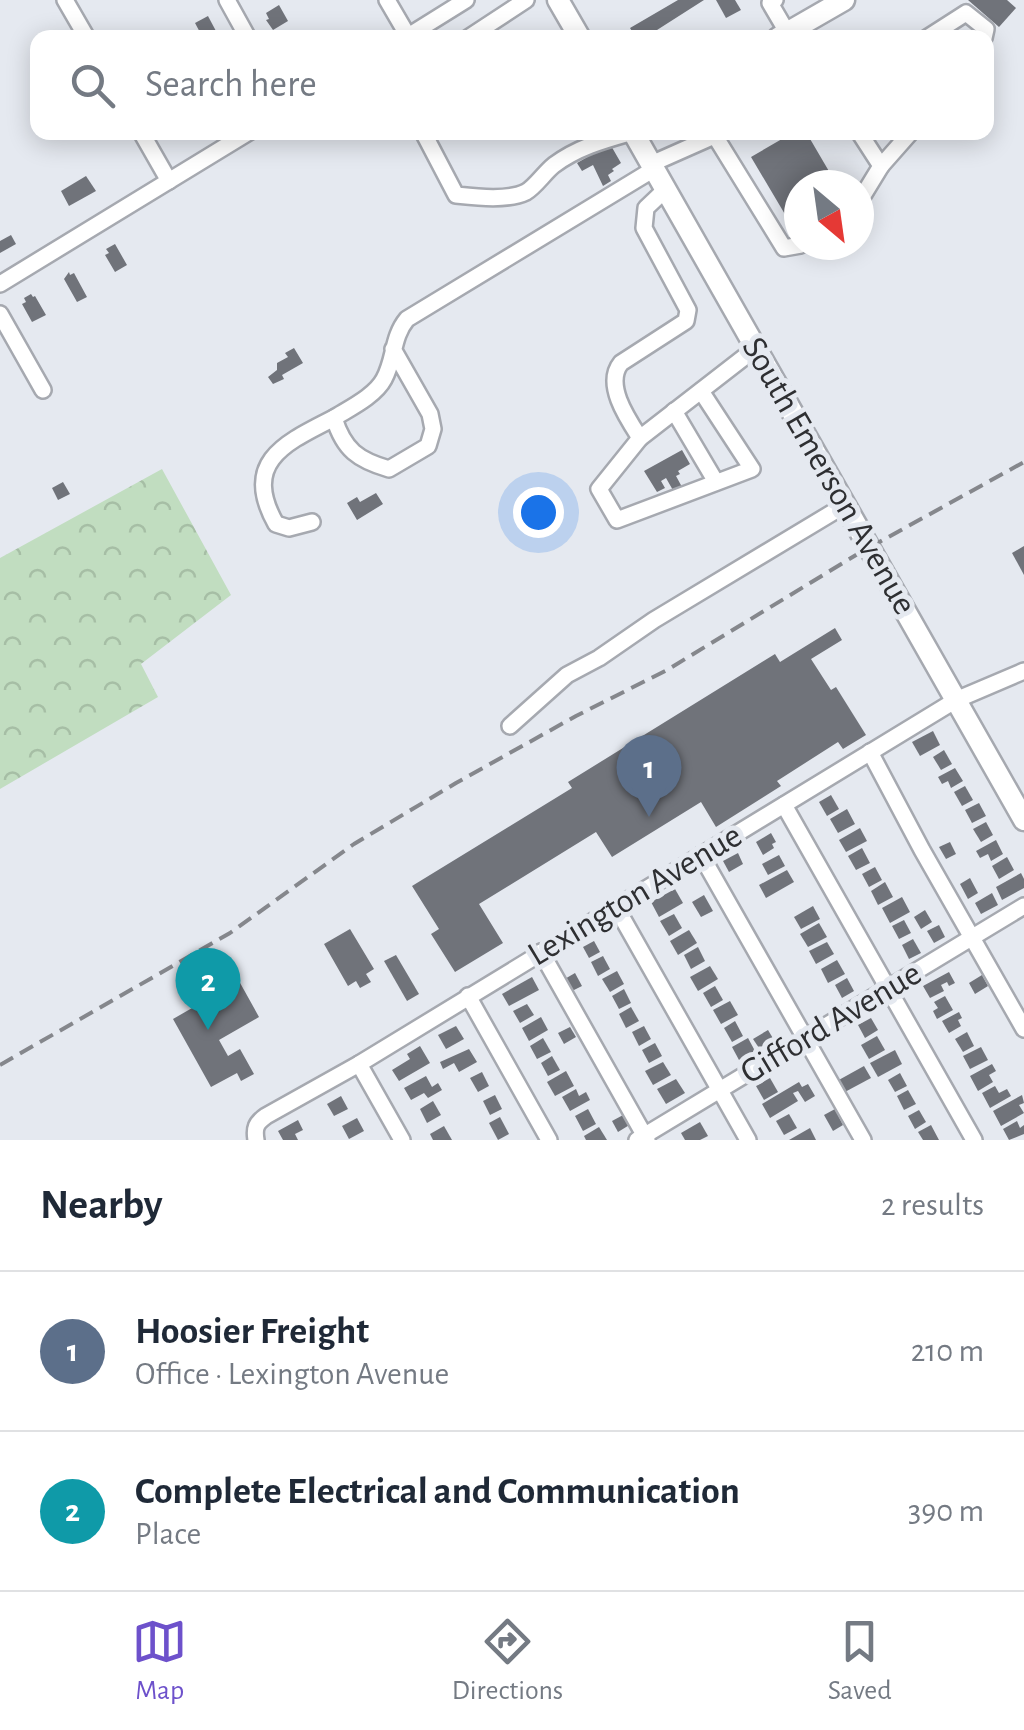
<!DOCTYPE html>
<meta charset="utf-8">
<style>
body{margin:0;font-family:"Alegreya Sans",sans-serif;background:#f6f6f7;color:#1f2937}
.compass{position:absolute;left:784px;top:170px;width:90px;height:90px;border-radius:50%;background:#fff;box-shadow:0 5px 25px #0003;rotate:151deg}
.you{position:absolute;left:538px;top:512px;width:35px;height:35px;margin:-25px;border:8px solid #fff;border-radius:50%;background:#1a73e8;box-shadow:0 0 0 15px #1a73e833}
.badge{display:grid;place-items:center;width:65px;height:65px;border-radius:50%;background:#6d51cb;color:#fff;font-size:32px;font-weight:700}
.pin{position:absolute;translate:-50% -82px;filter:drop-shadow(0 2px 5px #0008)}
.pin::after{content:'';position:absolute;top:52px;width:35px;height:30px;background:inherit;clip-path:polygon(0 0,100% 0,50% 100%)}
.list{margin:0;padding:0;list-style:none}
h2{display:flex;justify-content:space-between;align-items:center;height:130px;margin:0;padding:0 40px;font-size:42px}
h2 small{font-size:32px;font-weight:400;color:#747a83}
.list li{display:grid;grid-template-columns:65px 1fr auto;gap:30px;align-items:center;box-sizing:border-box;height:160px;padding:0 40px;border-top:2px solid #e0e1e3}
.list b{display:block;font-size:38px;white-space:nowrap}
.list p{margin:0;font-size:32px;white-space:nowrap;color:#747a83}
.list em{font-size:32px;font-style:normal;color:#747a83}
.icon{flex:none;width:55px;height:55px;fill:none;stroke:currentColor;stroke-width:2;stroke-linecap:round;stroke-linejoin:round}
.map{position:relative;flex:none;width:1024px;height:1140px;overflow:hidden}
.search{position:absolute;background:#fff;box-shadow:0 5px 25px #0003;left:30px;right:30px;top:30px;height:110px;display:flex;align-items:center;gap:25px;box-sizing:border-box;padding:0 35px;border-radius:20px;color:#747a83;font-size:38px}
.sheet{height:450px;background:#fff}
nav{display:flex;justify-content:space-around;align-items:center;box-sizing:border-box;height:140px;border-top:2px solid #e0e1e3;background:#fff;font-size:28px;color:#747a83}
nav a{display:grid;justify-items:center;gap:5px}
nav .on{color:#6d51cb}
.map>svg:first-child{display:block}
.forest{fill:url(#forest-crowns)}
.building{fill:#70737a}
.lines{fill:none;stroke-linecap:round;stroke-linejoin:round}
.minor-casing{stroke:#a6a9b0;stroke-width:20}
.major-casing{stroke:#a6a9b0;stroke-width:25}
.minor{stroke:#fff;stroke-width:15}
.major{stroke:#fff;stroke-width:20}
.rail{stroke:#85878c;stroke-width:4;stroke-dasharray:15 8;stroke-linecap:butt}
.labels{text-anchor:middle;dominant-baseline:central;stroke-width:10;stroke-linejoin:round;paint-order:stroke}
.street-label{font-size:35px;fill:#2e2f32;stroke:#e5e9f0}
</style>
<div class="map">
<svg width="1024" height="1140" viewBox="0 0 1024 1140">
<defs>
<pattern id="forest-crowns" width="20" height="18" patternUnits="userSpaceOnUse" patternTransform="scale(2.5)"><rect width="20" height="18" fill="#c1ddc0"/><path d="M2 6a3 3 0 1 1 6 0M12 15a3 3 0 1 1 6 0" fill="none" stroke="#a6bea5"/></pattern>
</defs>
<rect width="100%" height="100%" fill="#e5e9f0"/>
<!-- forest -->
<polygon class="forest" points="162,469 231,595 141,664 158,697 0,789 0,558"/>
<!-- building -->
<g class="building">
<polygon points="678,0 704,0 657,30 661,38 636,38 630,28"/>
<polygon points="716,0 735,0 741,10 726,18"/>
<polygon points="968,0 1007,0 1016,8 999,27"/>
<polygon points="279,5 288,21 273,30 266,20 269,19 266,13"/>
<polygon points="208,16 217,33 209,38 203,38 195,23"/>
<polygon points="794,132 806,132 830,173 832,172 840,185 799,185 799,238 751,157"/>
<polygon points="610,144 621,163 612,169 614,171 608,175 611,181 603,186 593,165 582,171 577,163"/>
<polygon points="86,176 96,191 69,206 61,191"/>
<polygon points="11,235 16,244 0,253 0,241"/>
<polygon points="115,244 127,265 115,272 105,255 109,253 106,249"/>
<polygon points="69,272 70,275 74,273 87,297 77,302 64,279"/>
<polygon points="31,294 33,297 35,296 46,315 32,322 22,304 26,302 24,298"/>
<polygon points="294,348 303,363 282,375 284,379 273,384 268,377 277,370 277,363 288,357 285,353"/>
<polygon points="682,450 690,464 678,471 680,474 676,476 682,487 674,492 666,478 661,481 665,488 657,492 644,471"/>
<polygon points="63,482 70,494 58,500 52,488"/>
<polygon points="376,493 383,504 357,520 347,503 357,497 360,502"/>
<polygon points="1024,546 1024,575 1012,553"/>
<polygon points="835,628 842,640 811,659 831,690 836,687 866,735 843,749 838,742 777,781 781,786 716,827 701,802 612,857 596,832 479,904 503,943 455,972 431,934 439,929 412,886 572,788 568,782 775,654 780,662"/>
<polygon points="933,731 940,745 920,756 912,742"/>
<polygon points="944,750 952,764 941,770 933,757"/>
<polygon points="955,768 963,781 951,788 948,781 942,784 938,777"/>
<polygon points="965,786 973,800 962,806 954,792"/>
<polygon points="831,795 839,809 827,816 819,802"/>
<polygon points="979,803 986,816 972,823 965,810"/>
<polygon points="847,809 855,824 838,833 830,819"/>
<polygon points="986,822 993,835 981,842 973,829"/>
<polygon points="860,828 867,841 846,852 839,840"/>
<polygon points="771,833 776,842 772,844 774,848 763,855 756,842"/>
<polygon points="996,840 1003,854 991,861 988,854 980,858 976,851"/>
<polygon points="950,842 956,854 946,859 939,847"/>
<polygon points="862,848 870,863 856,870 848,856"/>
<polygon points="738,853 743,864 729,872 723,861"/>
<polygon points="779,855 785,866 768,875 762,864"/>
<polygon points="1007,857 1014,870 999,879 992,866"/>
<polygon points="875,867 882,880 869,887 862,874"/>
<polygon points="787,870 794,882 766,898 759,885"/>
<polygon points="1021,873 1024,879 1024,888 1002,900 996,887"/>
<polygon points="970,878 978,893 968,899 960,884"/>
<polygon points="885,882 893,897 878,905 871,891"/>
<polygon points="675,889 683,903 659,917 651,902"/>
<polygon points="992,893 998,905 981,914 975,903"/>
<polygon points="704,895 713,911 701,917 692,902"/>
<polygon points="902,897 910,912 890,923 882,908"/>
<polygon points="813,906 820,919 801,929 794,917"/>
<polygon points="925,910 932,922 921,929 914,917"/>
<polygon points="674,914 682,928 669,936 660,921"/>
<polygon points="904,920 911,933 899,939 892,926"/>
<polygon points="819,923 827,937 808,947 800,934"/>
<polygon points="939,925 945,937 934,943 927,931"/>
<polygon points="350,929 374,969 366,974 371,982 360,988 356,981 348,986 324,944"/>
<polygon points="689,930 697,943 678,955 670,941"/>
<polygon points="913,939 921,953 909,959 902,945"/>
<polygon points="594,941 600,952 589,958 583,947"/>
<polygon points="827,942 834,954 816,964 809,951"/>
<polygon points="698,947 705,961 691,969 684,955"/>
<polygon points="396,955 419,994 407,1001 384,961"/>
<polygon points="603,956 610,969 598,976 591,962"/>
<polygon points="837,960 845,974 828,983 821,969"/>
<polygon points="710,966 718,979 698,991 690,977"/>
<polygon points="617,971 624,984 610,992 602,979"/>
<polygon points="949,972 955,983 949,986 947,982 941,985 944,991 930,998 923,986"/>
<polygon points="575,973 582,986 570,992 563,980"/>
<polygon points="982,975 988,986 975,994 969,983"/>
<polygon points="532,977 539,990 509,1006 502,994"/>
<polygon points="847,978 854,991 842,998 835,985"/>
<polygon points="239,981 259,1017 219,1040 228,1056 240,1049 254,1074 241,1081 237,1073 211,1087 173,1019"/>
<polygon points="715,986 723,1000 711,1007 703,993"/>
<polygon points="624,989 631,1003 619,1009 612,996"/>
<polygon points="945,996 953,1010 937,1019 933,1011 938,1008 934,1002"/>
<polygon points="730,1001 738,1015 721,1024 713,1010"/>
<polygon points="527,1004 534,1015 520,1023 513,1011"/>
<polygon points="631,1007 639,1021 626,1028 619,1014"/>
<polygon points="959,1012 962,1018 958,1020 961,1026 949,1033 942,1021"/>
<polygon points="541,1017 548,1030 529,1041 522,1028"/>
<polygon points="871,1018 878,1030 865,1038 858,1025"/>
<polygon points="735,1021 743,1036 732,1042 724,1028"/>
<polygon points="456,1026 464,1039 446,1049 438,1035"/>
<polygon points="644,1026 651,1039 639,1046 632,1032"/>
<polygon points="570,1027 576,1037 564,1044 558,1033"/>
<polygon points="768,1030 774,1040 759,1048 753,1039"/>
<polygon points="967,1032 974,1046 963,1052 955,1039"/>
<polygon points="877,1036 885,1050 869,1059 861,1045"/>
<polygon points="543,1038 551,1052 537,1059 530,1046"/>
<polygon points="748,1038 755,1051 739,1060 732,1047"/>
<polygon points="655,1043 662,1056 649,1063 642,1050"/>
<polygon points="420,1046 430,1063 399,1081 392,1070 410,1059 407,1054"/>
<polygon points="981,1047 988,1060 970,1069 963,1056"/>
<polygon points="469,1049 477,1062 459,1072 454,1063 443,1069 440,1062"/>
<polygon points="895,1050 902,1064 878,1077 870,1063"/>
<polygon points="552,1056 560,1070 548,1076 541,1063"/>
<polygon points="663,1062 671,1075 653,1085 645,1071"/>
<polygon points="992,1064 996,1071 989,1075 993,1082 978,1091 970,1076"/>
<polygon points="864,1066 871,1078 843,1093 837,1081"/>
<polygon points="566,1071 574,1086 555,1096 547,1082"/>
<polygon points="482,1072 489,1086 478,1092 470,1078"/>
<polygon points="900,1073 907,1086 895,1092 888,1080"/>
<polygon points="426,1076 432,1087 438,1083 442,1090 428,1098 424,1093 411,1100 404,1088"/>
<polygon points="770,1078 778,1092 764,1100 756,1086"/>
<polygon points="676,1079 685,1093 666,1104 657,1089"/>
<polygon points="799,1082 802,1087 808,1084 815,1096 805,1102 798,1091 793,1093 798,1101 770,1118 762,1104"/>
<polygon points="995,1086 999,1093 1007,1089 1011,1096 990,1108 982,1093"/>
<polygon points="576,1089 579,1096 586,1092 590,1100 570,1111 562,1097"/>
<polygon points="908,1090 916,1104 904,1110 897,1096"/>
<polygon points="495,1095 502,1109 490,1115 483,1101"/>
<polygon points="1022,1095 1024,1103 1019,1105 1024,1113 1001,1126 993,1111"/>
<polygon points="341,1096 348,1109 334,1116 327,1104"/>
<polygon points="433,1101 441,1115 427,1123 420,1109"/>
<polygon points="588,1109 596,1124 583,1131 575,1116"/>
<polygon points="835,1109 843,1125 833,1131 824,1115"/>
<polygon points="919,1110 926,1122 915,1129 908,1116"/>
<polygon points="625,1114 631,1124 618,1132 612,1121"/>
<polygon points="789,1114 797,1128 784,1135 776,1121"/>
<polygon points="500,1117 509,1134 498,1140 489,1123"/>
<polygon points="357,1118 364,1131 349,1139 342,1126"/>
<polygon points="298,1120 303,1130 295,1134 298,1140 283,1140 278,1131"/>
<polygon points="1017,1121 1020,1128 1024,1125 1024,1134 1009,1140 1003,1129"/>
<polygon points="700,1122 708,1136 700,1140 685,1140 681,1133"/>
<polygon points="931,1125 939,1140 923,1140 918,1132"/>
<polygon points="444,1126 452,1140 433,1140 430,1134"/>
<polygon points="599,1127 607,1140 586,1140 584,1136"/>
<polygon points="810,1128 816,1140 789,1140"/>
</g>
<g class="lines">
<!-- minor casing -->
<g class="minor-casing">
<g id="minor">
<polyline points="65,0 87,38"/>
<polyline points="227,0 248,38"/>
<polyline points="387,0 408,36"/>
<polyline points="775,0 770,3 787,32"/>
<polyline points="405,38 466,0"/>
<polyline points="468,38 526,0"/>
<polyline points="927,38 966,13 986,29 984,38"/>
<polyline points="141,132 169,181"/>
<path d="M423,132L456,195C475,197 508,201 526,192C536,186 544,173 554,165C578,147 605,140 633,132"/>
<polyline points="859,132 881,166 911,132"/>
<polyline points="715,136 784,248 801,245"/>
<polyline points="651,164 721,133"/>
<path d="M666,189L646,208L644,228L688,310L686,321L621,363C604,384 627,418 640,438L599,489L617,520L752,469L701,391"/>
<polyline points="859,202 881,166"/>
<polyline points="0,284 249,132"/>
<polyline points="0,314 43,390"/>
<path d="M393,349L430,414L433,429L428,446L389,469C358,460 344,450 334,418C350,408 375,396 384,379C395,359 392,337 407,319L654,169"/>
<polyline points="674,411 716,482"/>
<polyline points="640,438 756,348"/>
<path d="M312,522L289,528L276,524C241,462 285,443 334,418"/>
<polyline points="510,726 567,675 599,658 654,620 845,505"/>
<polyline points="870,752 922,850 1024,1029"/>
<polyline points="784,805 974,1140"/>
<polyline points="701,855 863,1140"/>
<polyline points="616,907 748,1140"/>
<polyline points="541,952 647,1140"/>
<polyline points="468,996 549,1140"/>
<polyline points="359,1064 402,1140"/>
<path d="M256,1140C254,1128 256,1123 266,1116L359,1064L956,700L1024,671"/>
<polyline points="637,1140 1024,906"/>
</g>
</g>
<!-- major casing -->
<g class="major-casing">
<g id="major">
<polyline points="558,0 580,38"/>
<polyline points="778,38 844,0"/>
<polyline points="633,132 1024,820"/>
</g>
</g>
<!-- minor -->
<use href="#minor" class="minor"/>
<!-- major -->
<use href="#major" class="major"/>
<!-- rail -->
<polyline class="rail" points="0,1065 230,933 354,844 456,783 576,716 667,670 856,555 1024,462"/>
</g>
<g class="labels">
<!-- street labels -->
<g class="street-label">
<text transform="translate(829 476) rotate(60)">South Emerson Avenue</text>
<text transform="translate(635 895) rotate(-31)">Lexington Avenue</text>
<text transform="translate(831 1023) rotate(-31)">Gifford Avenue</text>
</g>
</g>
</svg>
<svg class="compass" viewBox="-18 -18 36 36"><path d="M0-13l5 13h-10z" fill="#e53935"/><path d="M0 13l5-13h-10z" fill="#747a83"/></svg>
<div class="you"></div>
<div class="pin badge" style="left:649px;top:817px;background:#5c6f8a">1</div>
<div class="pin badge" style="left:208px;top:1030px;background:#0f9aa8">2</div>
<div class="search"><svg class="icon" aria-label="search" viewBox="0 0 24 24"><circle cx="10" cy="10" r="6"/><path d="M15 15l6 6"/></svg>Search here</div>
</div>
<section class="sheet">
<h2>Nearby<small>2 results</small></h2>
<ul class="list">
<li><span class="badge" style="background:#5c6f8a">1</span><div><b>Hoosier Freight</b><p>Office · Lexington Avenue</p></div><em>210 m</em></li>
<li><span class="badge" style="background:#0f9aa8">2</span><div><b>Complete Electrical and Communication</b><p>Place</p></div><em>390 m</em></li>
</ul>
</section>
<nav>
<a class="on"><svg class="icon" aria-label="map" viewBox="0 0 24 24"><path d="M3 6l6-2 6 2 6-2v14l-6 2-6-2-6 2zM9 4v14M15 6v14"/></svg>Map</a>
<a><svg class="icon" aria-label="directions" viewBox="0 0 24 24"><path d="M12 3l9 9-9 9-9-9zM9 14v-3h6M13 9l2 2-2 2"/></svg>Directions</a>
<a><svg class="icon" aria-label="saved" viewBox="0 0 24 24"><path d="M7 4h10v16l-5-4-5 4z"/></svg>Saved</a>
</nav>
